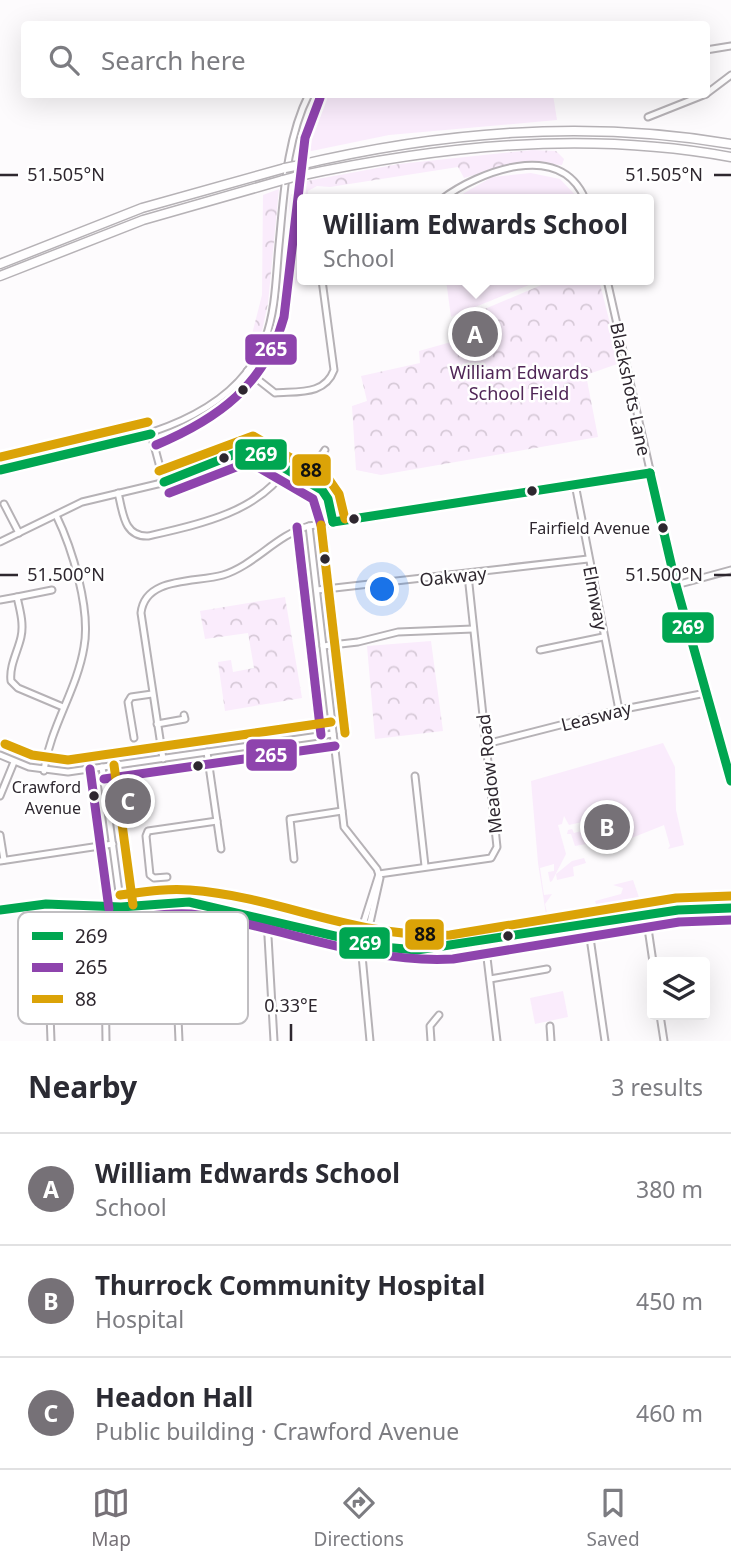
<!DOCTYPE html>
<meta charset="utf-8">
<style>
body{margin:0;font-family:"Noto Sans",sans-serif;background:#f7f7f7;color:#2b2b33}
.controls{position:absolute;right:21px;bottom:21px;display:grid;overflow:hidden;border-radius:7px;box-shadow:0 7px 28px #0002}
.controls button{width:63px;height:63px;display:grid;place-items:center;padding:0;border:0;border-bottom:2px solid #e1e1e2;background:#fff;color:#2b2b33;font:35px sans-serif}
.you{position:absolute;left:383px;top:590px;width:24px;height:24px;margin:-18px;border:5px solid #fff;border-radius:50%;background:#1a73e8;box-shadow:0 0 0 10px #1a73e833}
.badge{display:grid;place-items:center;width:46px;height:46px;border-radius:50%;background:#767177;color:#fff;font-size:23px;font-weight:700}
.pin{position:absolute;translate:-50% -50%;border:4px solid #fff;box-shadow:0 2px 7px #0006}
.popup{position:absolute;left:297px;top:194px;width:357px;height:91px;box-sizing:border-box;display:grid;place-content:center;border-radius:7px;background:#fff;filter:drop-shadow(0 2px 5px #0005);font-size:23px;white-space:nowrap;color:#7c7c81}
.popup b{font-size:26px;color:#2b2b33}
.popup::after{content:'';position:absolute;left:50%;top:100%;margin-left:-14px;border:14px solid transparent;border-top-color:#fff}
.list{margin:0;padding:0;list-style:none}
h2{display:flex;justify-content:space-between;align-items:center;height:91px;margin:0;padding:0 28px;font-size:30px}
h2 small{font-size:23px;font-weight:400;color:#7c7c81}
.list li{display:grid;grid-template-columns:46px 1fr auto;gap:21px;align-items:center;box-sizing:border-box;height:112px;padding:0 28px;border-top:2px solid #e1e1e2}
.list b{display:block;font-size:26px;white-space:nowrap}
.list p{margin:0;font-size:23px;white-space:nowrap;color:#7c7c81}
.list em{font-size:23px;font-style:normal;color:#7c7c81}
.icon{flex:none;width:38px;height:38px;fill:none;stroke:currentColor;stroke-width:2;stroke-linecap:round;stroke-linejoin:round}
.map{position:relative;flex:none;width:731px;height:1041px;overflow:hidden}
.search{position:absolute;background:#fff;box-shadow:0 7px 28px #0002;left:21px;right:21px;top:21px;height:77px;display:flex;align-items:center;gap:18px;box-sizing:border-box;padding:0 24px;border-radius:7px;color:#7c7c81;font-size:26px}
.sheet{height:427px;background:#fff}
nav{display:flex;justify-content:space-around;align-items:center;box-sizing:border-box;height:98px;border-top:2px solid #e1e1e2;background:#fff;font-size:19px;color:#7c7c81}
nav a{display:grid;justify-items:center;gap:4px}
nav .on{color:#767177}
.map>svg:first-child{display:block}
.grass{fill:#faecfc}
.forest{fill:url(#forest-crowns)}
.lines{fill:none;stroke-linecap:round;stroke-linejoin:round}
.minor-casing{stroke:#b6b2b6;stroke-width:9}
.highway-casing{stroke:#b6b2b6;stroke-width:11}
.minor{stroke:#fffeff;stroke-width:5}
.highway{stroke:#fffeff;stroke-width:8}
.highway-bridge-casing{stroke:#b6b2b6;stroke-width:11;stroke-linecap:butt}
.highway-bridge{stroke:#fffeff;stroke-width:8}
.bus-1-casing{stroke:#fff;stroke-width:14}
.bus-2-casing{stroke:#fff;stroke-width:14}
.bus-3-casing{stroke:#fff;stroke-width:14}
.bus-1{stroke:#00a651;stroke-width:9}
.bus-2{stroke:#8e44ad;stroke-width:9}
.bus-3{stroke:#dba307;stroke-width:9}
.ticks{fill:none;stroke:#2e272f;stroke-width:2.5}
.bus-dot{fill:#2e272f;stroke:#fff;stroke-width:2.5}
.labels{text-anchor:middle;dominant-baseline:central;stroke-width:5;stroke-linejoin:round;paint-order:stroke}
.bus-label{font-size:16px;fill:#2e272f;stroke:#fff;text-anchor:end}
.park-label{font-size:18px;fill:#502657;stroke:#fff}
.street-label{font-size:18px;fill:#2e272f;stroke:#fff}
.key{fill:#fff;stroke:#c0bec1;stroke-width:2}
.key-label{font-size:19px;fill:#2e272f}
.ticks-label{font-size:18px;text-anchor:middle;fill:#2e272f;stroke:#fff;stroke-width:5;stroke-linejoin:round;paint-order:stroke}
.line-badge{stroke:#fff;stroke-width:2.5}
.badge-label{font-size:19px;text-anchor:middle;font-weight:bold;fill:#fff}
.pale-badge-label{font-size:19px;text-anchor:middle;font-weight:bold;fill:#111}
</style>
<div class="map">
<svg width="731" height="1041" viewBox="0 0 731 1041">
<defs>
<pattern id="forest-crowns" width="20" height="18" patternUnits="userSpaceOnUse" patternTransform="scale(1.75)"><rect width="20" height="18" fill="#faecfc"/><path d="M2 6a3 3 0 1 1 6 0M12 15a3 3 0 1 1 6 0" fill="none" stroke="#d7cad8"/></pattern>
</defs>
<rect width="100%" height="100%" fill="#fdfbfd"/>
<!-- grass -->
<g class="grass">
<polygon points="321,94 553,95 557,120 389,135 297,154 311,106"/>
<polygon points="531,173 560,179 579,199 454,199 492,177"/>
<polygon points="446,280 541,280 451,317"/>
<polygon points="663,743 675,767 676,810 684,845 668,849 670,846 664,825 629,839 618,814 569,825 564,816 562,824 558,825 566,854 552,881 550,882 548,872 554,871 554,864 540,868 544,895 552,894 545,904 548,917 561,912 563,922 550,925 547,921 538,863 531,781"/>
<polygon points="132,767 133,791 114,795 110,780 112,769"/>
<polygon points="617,818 619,821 606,829 608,836 622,834 623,839 597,846 595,838 592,843 575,846 571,834 567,834 568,830 572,829 574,833 589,829 589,826 592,825 593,828 614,824"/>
<polygon points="584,858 586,863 573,867 574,876 557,880 556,874 572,861"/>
<polygon points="633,880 643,909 601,917 595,901 621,894 623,888 613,885"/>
<polygon points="563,991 568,1017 535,1024 530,998"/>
</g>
<!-- forest -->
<g class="forest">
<path d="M532,150L556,151L564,159L562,165C527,162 498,167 464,178L458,167L330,187L317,186L308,191V199H302V266L281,324L290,198L296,183L399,164Z"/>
<polygon points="279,189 268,303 262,331 247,354 262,295 263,195"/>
<polygon points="553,280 599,280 620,363 586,375 598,437 381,475 356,470 352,406 367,401 361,376 420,363 419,351 469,337 466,317"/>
<polygon points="285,597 302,698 225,711 218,662 231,660 233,672 254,668 248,633 205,639 200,611"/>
<polygon points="431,641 443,731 375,739 367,646"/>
</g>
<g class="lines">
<!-- minor casing -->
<g class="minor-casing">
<g id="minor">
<polyline points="706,50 731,46"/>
<polyline points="706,94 731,75"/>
<polyline points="648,117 706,94"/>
<path d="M442,199C478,172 560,139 585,199"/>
<polyline points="607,280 676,585 731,781"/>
<path d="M247,371L275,393C299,391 325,395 334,370L322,280"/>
<polyline points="151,434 164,482"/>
<path d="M0,470C87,445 229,438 265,339C276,310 276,276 279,245C284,195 286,140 309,94"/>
<polyline points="306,479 325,450"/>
<polyline points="575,484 619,710"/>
<path d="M118,493C123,511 123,537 148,536C197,525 257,513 287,468"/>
<polyline points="4,504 19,533"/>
<polyline points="309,526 344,827 377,869 380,878 367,936 362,941"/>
<polyline points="0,542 82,502 166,482 246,448 258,451 322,490 328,499 333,522"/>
<polyline points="676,585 731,570"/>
<polyline points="317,590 588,559"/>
<polyline points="17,597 52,590"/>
<path d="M0,600L17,597C20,610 24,624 21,637C18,651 9,666 11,681L18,688L63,707"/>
<polyline points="323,646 358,642 398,632 473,629"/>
<polyline points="540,650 603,637"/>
<polyline points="157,724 185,719 184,715"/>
<polyline points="134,738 128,702 131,697 152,694"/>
<polyline points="486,744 619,710 706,693"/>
<polyline points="207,752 221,849"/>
<polyline points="0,755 29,767 68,772 333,734"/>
<path d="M163,759L141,613C145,576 196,583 223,575C255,565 276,535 309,526L650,473"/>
<polyline points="102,767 121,907"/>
<path d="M44,771C50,727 77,690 84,647C91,609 72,548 56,515"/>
<polyline points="415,776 425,866"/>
<polyline points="0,796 14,762"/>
<polyline points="0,835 4,860"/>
<polyline points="294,859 290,819 342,811"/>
<polyline points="0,861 113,844"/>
<polyline points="379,874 491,858 497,847 468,575"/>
<polyline points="167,877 154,878 150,875 146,836 148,831 217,821"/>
<polyline points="173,903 179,1041"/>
<polyline points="46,904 51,1041"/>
<polyline points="0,910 46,904 121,907 189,902 382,947 417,950 451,947 678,910 731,908"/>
<polyline points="646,915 653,962"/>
<polyline points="267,919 274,1041"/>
<polyline points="588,924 605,1041"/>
<polyline points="485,941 497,1041"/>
<polyline points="105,975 106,1041"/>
<polyline points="490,979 547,969"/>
<polyline points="660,1015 664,1041"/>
<polyline points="550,1026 551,1041"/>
<polyline points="370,1041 360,934 379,874"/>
<polyline points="431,1041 430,1026 439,1015"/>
</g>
</g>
<!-- highway casing -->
<g class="highway-casing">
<g id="highway">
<path d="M295,166C439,132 584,119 731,144"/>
<path d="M294,177C439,146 583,130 731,157"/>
<polyline points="0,264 142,208 285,168"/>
<polyline points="0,276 143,220 283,180"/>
</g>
</g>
<!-- minor -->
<use href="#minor" class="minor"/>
<!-- highway -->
<use href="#highway" class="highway"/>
<!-- highway-bridge casing -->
<g class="highway-bridge-casing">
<g id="highway-bridge">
<polyline points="285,168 295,166"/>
<polyline points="283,180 294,177"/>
</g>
</g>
<!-- highway-bridge -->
<use href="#highway-bridge" class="highway-bridge"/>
<!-- bus-1 casing -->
<g class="bus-1-casing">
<g id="bus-1">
<polyline points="0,470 151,434"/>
<polyline points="650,473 676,585 731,781"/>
<polyline points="164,482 250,448 322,490 328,499 333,522"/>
<polyline points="333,522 650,473"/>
<polyline points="0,910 46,904 121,907 189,902 382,947 417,950 678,910 731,908"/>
</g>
</g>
<!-- bus-2 casing -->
<g class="bus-2-casing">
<g id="bus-2">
<path d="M156,445C218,419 265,385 284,317L305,138L320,98"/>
<polyline points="169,493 249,462 313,499 321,525"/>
<polyline points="297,527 321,735"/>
<polyline points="90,769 109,909"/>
<polyline points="104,779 335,746"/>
<path d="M122,919C145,917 168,912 191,914C281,925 361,964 453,959L679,922L731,920"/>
</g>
</g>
<!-- bus-3 casing -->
<g class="bus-3-casing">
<g id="bus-3">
<polyline points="0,457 148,422"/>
<polyline points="159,471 253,436 330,481 339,494 345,519"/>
<polyline points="321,525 345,733"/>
<polyline points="5,744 32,755 68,760 331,722"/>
<polyline points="114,765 133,905"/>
<path d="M120,895C143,892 166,888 190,890C281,897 353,938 450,935L676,898L731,896"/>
</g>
</g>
<!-- bus-1 -->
<use href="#bus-1" class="bus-1"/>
<!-- bus-2 -->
<use href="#bus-2" class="bus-2"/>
<!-- bus-3 -->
<use href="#bus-3" class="bus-3"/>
</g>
<!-- ticks -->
<path class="ticks" d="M0,175H18M714,175H731M0,575H18M714,575H731M291,1024V1041"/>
<!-- markers -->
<g class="bus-dot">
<circle cx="243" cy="390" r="6"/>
<circle cx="224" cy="458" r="6"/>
<circle cx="532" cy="491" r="6"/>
<circle cx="354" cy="519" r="6"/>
<circle cx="663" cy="528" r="6"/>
<circle cx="325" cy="559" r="6"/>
<circle cx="198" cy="766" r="6"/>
<circle cx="94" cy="796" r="6"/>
<circle cx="508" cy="936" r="6"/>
</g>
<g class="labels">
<!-- bus labels -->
<g class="bus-label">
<text x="650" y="528">Fairfield Avenue</text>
<text x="81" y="787">Crawford<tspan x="81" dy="21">Avenue</tspan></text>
</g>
<!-- park labels -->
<g class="park-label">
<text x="519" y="372">William Edwards<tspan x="519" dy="21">School Field</tspan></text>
</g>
<!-- street labels -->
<g class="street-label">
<text transform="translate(631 389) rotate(78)">Blackshots Lane</text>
<text transform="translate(453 576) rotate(-6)">Oakway</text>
<text transform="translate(596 598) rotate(79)">Elmway</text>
<text transform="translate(596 716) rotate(-14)">Leasway</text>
<text transform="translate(489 774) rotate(-96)">Meadow Road</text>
</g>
</g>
<!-- legend -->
<rect x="18" y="912" width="230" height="112" rx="10" class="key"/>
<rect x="32" y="932" width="31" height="8" fill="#00a651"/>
<rect x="32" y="963" width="31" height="9" fill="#8e44ad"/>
<rect x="32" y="995" width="31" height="8" fill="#dba307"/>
<g class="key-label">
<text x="75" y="943">269</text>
<text x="75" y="974">265</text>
<text x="75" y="1006">88</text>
</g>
<g class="ticks-label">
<text x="66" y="181">51.505°N</text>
<text x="664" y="181">51.505°N</text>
<text x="66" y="581">51.500°N</text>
<text x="664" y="581">51.500°N</text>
<text x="291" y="1012">0.33°E</text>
</g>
<g class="line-badge">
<rect x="244" y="333" width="54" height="33" rx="7" fill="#8e44ad"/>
<rect x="234" y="438" width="54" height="33" rx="7" fill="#00a651"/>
<rect x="291" y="453" width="41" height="34" rx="7" fill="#dba307"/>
<rect x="661" y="611" width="54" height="33" rx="7" fill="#00a651"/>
<rect x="245" y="738" width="53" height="34" rx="7" fill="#8e44ad"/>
<rect x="404" y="918" width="41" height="33" rx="7" fill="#dba307"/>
<rect x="338" y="926" width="53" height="34" rx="7" fill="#00a651"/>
</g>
<g class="badge-label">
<text x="271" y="356">265</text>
<text x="261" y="461">269</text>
<text x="688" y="634">269</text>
<text x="271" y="762">265</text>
<text x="365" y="950">269</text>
</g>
<g class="pale-badge-label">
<text x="311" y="477">88</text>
<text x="425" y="941">88</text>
</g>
</svg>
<div class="controls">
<button><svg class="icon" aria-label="layers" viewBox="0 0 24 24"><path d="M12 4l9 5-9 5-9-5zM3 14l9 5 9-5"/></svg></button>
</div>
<div class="you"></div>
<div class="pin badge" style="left:475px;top:334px">A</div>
<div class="popup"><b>William Edwards School</b>School</div>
<div class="pin badge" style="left:607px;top:827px">B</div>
<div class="pin badge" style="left:128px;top:801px">C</div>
<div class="search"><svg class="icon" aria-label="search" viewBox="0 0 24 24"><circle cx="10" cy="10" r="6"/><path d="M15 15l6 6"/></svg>Search here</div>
</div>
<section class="sheet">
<h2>Nearby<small>3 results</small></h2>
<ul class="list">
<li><span class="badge">A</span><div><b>William Edwards School</b><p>School</p></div><em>380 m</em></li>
<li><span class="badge">B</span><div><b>Thurrock Community Hospital</b><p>Hospital</p></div><em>450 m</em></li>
<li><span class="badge">C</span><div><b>Headon Hall</b><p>Public building · Crawford Avenue</p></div><em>460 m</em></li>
</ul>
</section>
<nav>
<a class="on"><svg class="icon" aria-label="map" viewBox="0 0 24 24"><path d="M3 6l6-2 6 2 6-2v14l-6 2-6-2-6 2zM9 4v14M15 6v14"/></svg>Map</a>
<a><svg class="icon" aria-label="directions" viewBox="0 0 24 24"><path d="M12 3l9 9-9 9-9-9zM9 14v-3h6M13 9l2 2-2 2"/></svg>Directions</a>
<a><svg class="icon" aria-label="saved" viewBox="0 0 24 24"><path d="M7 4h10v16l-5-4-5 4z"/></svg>Saved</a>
</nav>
